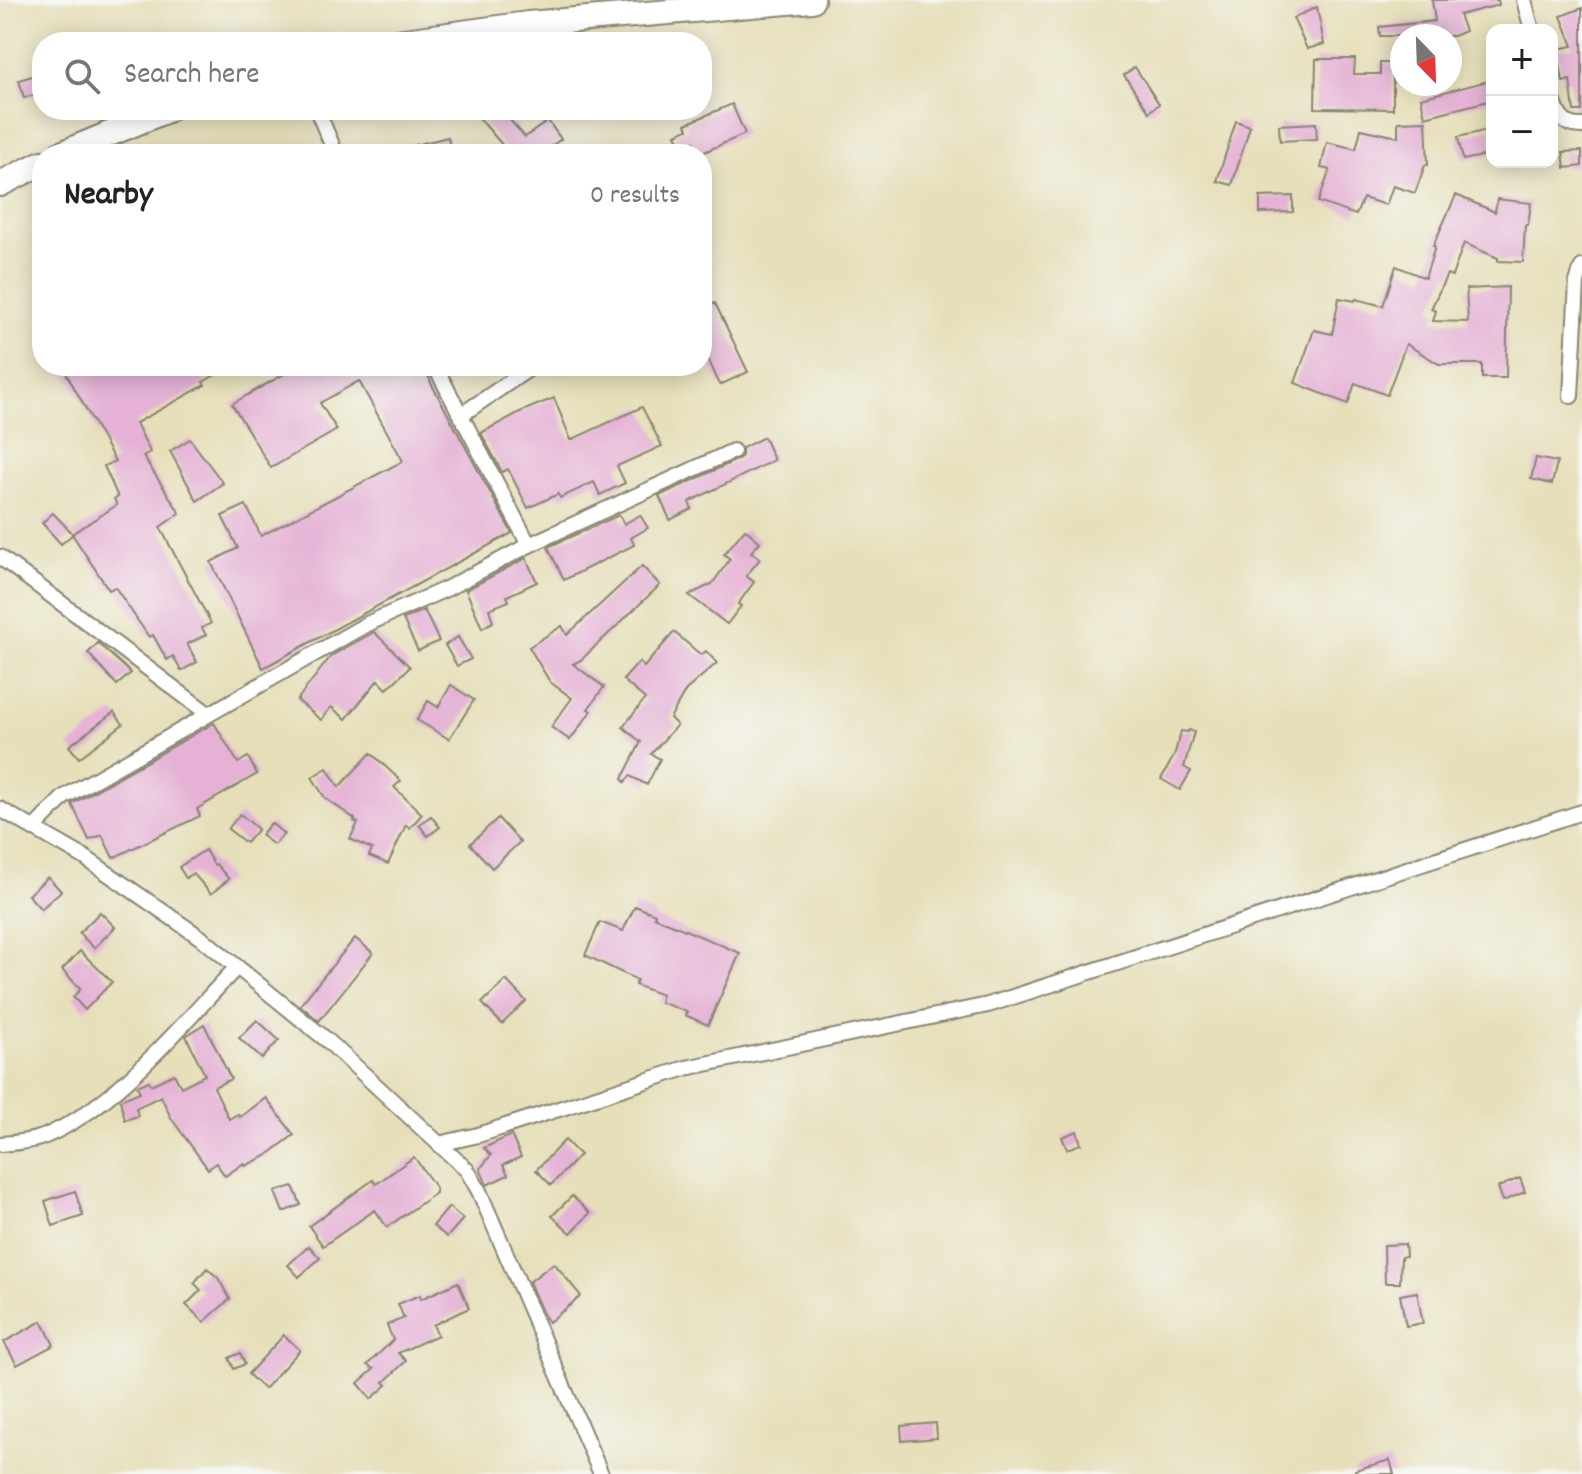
<!DOCTYPE html>
<meta charset="utf-8">
<style>
body{margin:0;font-family:Dekko,sans-serif;background:#f6f6f6;color:#222}
.controls{position:absolute;right:24px;top:24px;display:grid;overflow:hidden;border-radius:16px;box-shadow:0 4px 20px #0003}
.controls button{width:72px;height:72px;display:grid;place-items:center;padding:0;border:0;border-bottom:2px solid #e0e0e0;background:#fff;color:#222;font:40px sans-serif}
.compass{position:absolute;left:1390px;top:24px;width:72px;height:72px;border-radius:50%;background:#fff;box-shadow:0 4px 20px #0003;rotate:157deg}
.list{margin:0;padding:0;list-style:none}
h2{display:flex;justify-content:space-between;align-items:center;height:104px;margin:0;padding:0 32px;font-size:34px}
h2 small{font-size:26px;font-weight:400;color:#767676}
.icon{flex:none;width:44px;height:44px;fill:none;stroke:currentColor;stroke-width:2;stroke-linecap:round;stroke-linejoin:round}
.map{position:relative;flex:none;width:1582px;height:1474px;overflow:hidden}
.search{position:absolute;background:#fff;box-shadow:0 4px 20px #0003;left:32px;top:32px;width:680px;height:88px;display:flex;align-items:center;gap:20px;box-sizing:border-box;padding:0 28px;border-radius:32px;color:#767676;font-size:30px}
.panel{position:absolute;background:#fff;box-shadow:0 4px 20px #0003;left:32px;top:144px;width:680px;height:232px;border-radius:32px}
.map>svg:first-child{display:block}
.building{fill:#e5b2d5}
.lines{fill:none;stroke-linecap:round;stroke-linejoin:round}
.minor-casing{stroke:#888572;stroke-width:18}
.trunk-casing{stroke:#888572;stroke-width:28}
.minor{stroke:#fff;stroke-width:14}
.trunk{stroke:#fff;stroke-width:24}
</style>
<div class="map">
<svg width="1582" height="1474" viewBox="0 0 1582 1474">
<rect width="100%" height="100%" fill="#f6f6f2"/>
<filter id="ink" filterUnits="userSpaceOnUse"><feTurbulence type="fractalNoise" baseFrequency=".0125" numOctaves="2"/><feDisplacementMap in="SourceGraphic" scale="16" xChannelSelector="R" yChannelSelector="G"/><feConvolveMatrix kernelMatrix="1 2 1 2 8 2 1 2 1" color-interpolation-filters="sRGB"/></filter>
<filter id="wash" filterUnits="userSpaceOnUse"><feTurbulence type="fractalNoise" baseFrequency=".006" numOctaves="4" result="noise"/><feDisplacementMap in="SourceGraphic" scale="32" xChannelSelector="R" yChannelSelector="G"/><feGaussianBlur stdDeviation="1.8" result="paint"/><feColorMatrix in="noise" values="0 0 0 0 0 0 0 0 0 0 0 0 0 0 0 0 0 1.4 0 .05"/><feComposite in="paint" operator="in"/></filter>
<g filter="url(#wash)">
<rect width="100%" height="100%" fill="#e6dfba"/>
<g id="blocks">
<!-- building -->
<g class="building">
<polygon points="1432,0 1498,0 1499,5 1459,15 1465,31 1453,36 1380,36 1379,27 1435,21"/>
<polygon points="1317,7 1324,44 1307,49 1293,18"/>
<polygon points="1582,8 1582,111 1574,111 1570,80 1563,82 1557,49 1573,46 1561,16"/>
<polygon points="1316,59 1355,59 1354,74 1380,74 1380,63 1393,63 1393,109 1315,108"/>
<polygon points="1135,67 1159,104 1149,112 1124,75"/>
<polygon points="42,73 42,92 24,98 19,80"/>
<polygon points="1492,80 1492,100 1425,117 1421,98"/>
<polygon points="732,104 745,134 700,154 694,142 682,148 676,134 688,129 686,124"/>
<polygon points="490,110 501,110 525,137 548,121 561,139 540,154 510,154 480,119"/>
<polygon points="1236,121 1250,126 1232,185 1217,181"/>
<polygon points="1426,121 1428,165 1425,165 1415,193 1393,186 1386,205 1363,198 1356,215 1318,202 1330,170 1321,168 1327,142 1356,149 1361,129 1398,137 1398,122"/>
<polygon points="1316,123 1317,139 1280,141 1279,125"/>
<polygon points="1492,129 1492,154 1463,160 1458,137"/>
<polygon points="448,137 451,152 399,154 399,149"/>
<polygon points="1582,151 1582,166 1565,168 1563,152"/>
<polygon points="1456,195 1495,212 1497,199 1531,203 1528,225 1525,225 1523,262 1498,261 1498,258 1464,243 1452,276 1447,274 1431,309 1436,311 1433,321 1468,322 1466,289 1508,287 1506,378 1482,378 1482,364 1439,364 1406,344 1387,395 1355,383 1348,404 1295,383 1314,330 1332,334 1339,298 1355,301 1356,299 1383,306 1396,266 1425,278 1435,247 1433,246"/>
<polygon points="1293,196 1293,212 1260,213 1260,197"/>
<polygon points="715,303 748,372 720,385 702,346 702,309"/>
<polygon points="62,366 231,366 203,382 205,385 136,423 150,452 143,456 180,513 160,527 211,623 202,628 206,635 187,644 197,662 181,671 173,656 167,660 153,635 149,637 115,587 109,590 72,534 117,505 114,499 118,497 104,466 115,461"/>
<polygon points="298,366 425,366 431,383 512,533 263,668 211,562 238,548 222,516 246,505 261,536 403,461 359,381 320,403 337,430 271,468 232,404"/>
<polygon points="554,398 571,440 642,407 662,446 617,466 625,483 600,495 594,482 560,498 558,494 528,508 508,469 502,472 481,433 520,412"/>
<polygon points="764,437 774,460 689,502 692,509 670,520 659,496 737,460 742,456 742,448"/>
<polygon points="190,439 223,483 197,501 170,451"/>
<polygon points="1536,458 1557,462 1552,484 1531,479"/>
<polygon points="53,513 73,534 61,544 42,523"/>
<polygon points="619,515 624,524 640,515 648,528 631,538 634,545 564,580 548,547"/>
<polygon points="745,529 760,542 751,552 760,559 746,576 754,582 738,604 741,606 727,624 689,595 712,584 730,559 724,554"/>
<polygon points="526,558 537,582 507,596 509,601 489,609 493,622 482,628 466,590"/>
<polygon points="642,566 660,585 581,660 573,664 604,687 588,709 591,711 570,740 551,727 572,698 550,682 529,647 562,626 567,635"/>
<polygon points="424,610 439,641 418,651 403,619"/>
<polygon points="374,632 410,667 387,689 378,680 346,719 331,707 321,720 297,700 331,656"/>
<polygon points="674,632 701,655 706,651 717,663 686,690 670,718 677,725 651,754 660,759 647,785 630,776 625,782 622,779 641,742 623,727 645,699 623,680 639,662 644,667"/>
<polygon points="458,637 471,659 457,666 445,645"/>
<polygon points="98,643 131,673 117,685 88,653"/>
<polygon points="451,685 474,700 449,739 417,720 428,701 438,707"/>
<polygon points="114,712 123,724 79,758 69,746"/>
<polygon points="214,723 238,763 248,757 257,774 197,809 200,816 113,858 102,835 89,840 72,804"/>
<polygon points="1189,730 1194,732 1184,767 1191,771 1180,790 1161,779 1174,756 1181,731 1188,732"/>
<polygon points="371,753 401,781 394,787 422,814 410,828 406,825 388,864 369,856 372,849 350,839 358,823 354,821 355,819 325,798 312,777 327,768 339,787"/>
<polygon points="240,814 258,829 246,843 228,829"/>
<polygon points="431,816 440,827 428,836 419,825"/>
<polygon points="498,818 520,842 492,868 470,844"/>
<polygon points="271,823 284,834 274,845 261,835"/>
<polygon points="205,850 214,865 216,864 229,879 211,894 193,873 186,878 179,867"/>
<polygon points="48,877 61,891 41,909 28,895"/>
<polygon points="635,906 655,914 654,917 740,953 708,1025 685,1015 687,1012 660,1002 662,995 635,985 637,980 585,955 600,922 623,931"/>
<polygon points="100,912 115,927 94,948 79,933"/>
<polygon points="355,938 373,953 319,1021 300,1005"/>
<polygon points="80,951 112,982 85,1010 73,997 81,989 62,970"/>
<polygon points="506,980 526,1001 502,1024 482,1003"/>
<polygon points="257,1020 279,1040 262,1059 239,1038"/>
<polygon points="204,1024 231,1079 214,1087 229,1119 238,1114 240,1117 266,1098 294,1135 266,1156 245,1166 244,1163 225,1176 216,1163 208,1169 171,1118 161,1096 136,1108 138,1116 125,1120 120,1100 140,1092 137,1086 149,1081 151,1085 174,1074 181,1087 205,1075 186,1036"/>
<polygon points="1077,1131 1081,1144 1067,1149 1062,1137"/>
<polygon points="511,1135 521,1157 503,1165 508,1175 487,1185 480,1169 491,1155 484,1148"/>
<polygon points="565,1140 580,1155 551,1185 536,1170"/>
<polygon points="414,1157 436,1188 436,1193 387,1227 375,1210 323,1246 309,1226 373,1180 376,1184"/>
<polygon points="1520,1178 1525,1192 1503,1201 1498,1187"/>
<polygon points="293,1186 301,1205 283,1212 275,1192"/>
<polygon points="75,1191 83,1216 53,1226 45,1201"/>
<polygon points="572,1196 590,1213 571,1233 552,1216"/>
<polygon points="449,1207 463,1219 447,1237 433,1226"/>
<polygon points="1405,1244 1406,1256 1401,1257 1400,1283 1385,1283 1384,1245"/>
<polygon points="309,1246 320,1258 299,1277 288,1265"/>
<polygon points="554,1263 581,1296 549,1322 543,1314 529,1282"/>
<polygon points="207,1268 218,1278 230,1299 204,1322 186,1305 201,1290 194,1283"/>
<polygon points="458,1282 469,1308 433,1325 438,1335 398,1353 406,1361 384,1382 387,1385 371,1399 358,1383 374,1369 367,1365 393,1340 387,1325 404,1318 398,1304 420,1295 421,1299"/>
<polygon points="1417,1292 1423,1323 1406,1326 1400,1295"/>
<polygon points="42,1321 54,1345 17,1365 4,1342"/>
<polygon points="284,1335 300,1350 264,1389 248,1374"/>
<polygon points="240,1353 245,1364 234,1369 229,1358"/>
<polygon points="936,1423 937,1438 902,1441 901,1426"/>
<polygon points="1390,1460 1394,1474 1355,1474 1355,1470"/>
</g>
</g>
</g>
<g filter="url(#ink)">
<use href="#blocks" fill-opacity="0" stroke="#888572" stroke-width="2"/>
<g class="lines">
<!-- minor casing -->
<g class="minor-casing">
<g id="minor">
<polyline points="1524,0 1532,30"/>
<path d="M1552,96C1557,113 1562,127 1582,126"/>
<polyline points="317,110 336,154"/>
<polyline points="435,366 529,545"/>
<polyline points="1571,396 1577,282 1582,267"/>
<polyline points="461,415 533,366"/>
<polyline points="0,557 207,713"/>
<polyline points="0,809 84,857 204,940 328,1041 467,1170 479,1191 601,1474"/>
<polyline points="33,829 64,797 367,624 448,588 529,545 733,451"/>
<path d="M0,1144C14,1143 29,1142 43,1137C115,1108 183,1023 237,967"/>
<polyline points="439,1144 478,1135 686,1068 988,1005 1582,812"/>
</g>
</g>
<!-- trunk casing -->
<g class="trunk-casing">
<g id="trunk">
<polyline points="397,42 528,24 812,0"/>
<polyline points="61,154 167,110"/>
<polyline points="0,184 42,163"/>
</g>
</g>
<!-- minor -->
<use href="#minor" class="minor"/>
<!-- trunk -->
<use href="#trunk" class="trunk"/>
</g>
</g>
</svg>
<div class="controls">
<button>+</button>
<button>−</button>
</div>
<svg class="compass" viewBox="-18 -18 36 36"><path d="M0-13l5 13h-10z" fill="#e53935"/><path d="M0 13l5-13h-10z" fill="#767676"/></svg>
<div class="search"><svg class="icon" aria-label="search" viewBox="0 0 24 24"><circle cx="10" cy="10" r="6"/><path d="M15 15l6 6"/></svg>Search here</div>
<section class="panel">
<h2>Nearby<small>0 results</small></h2>
<ul class="list">
</ul>
</section>
</div>
